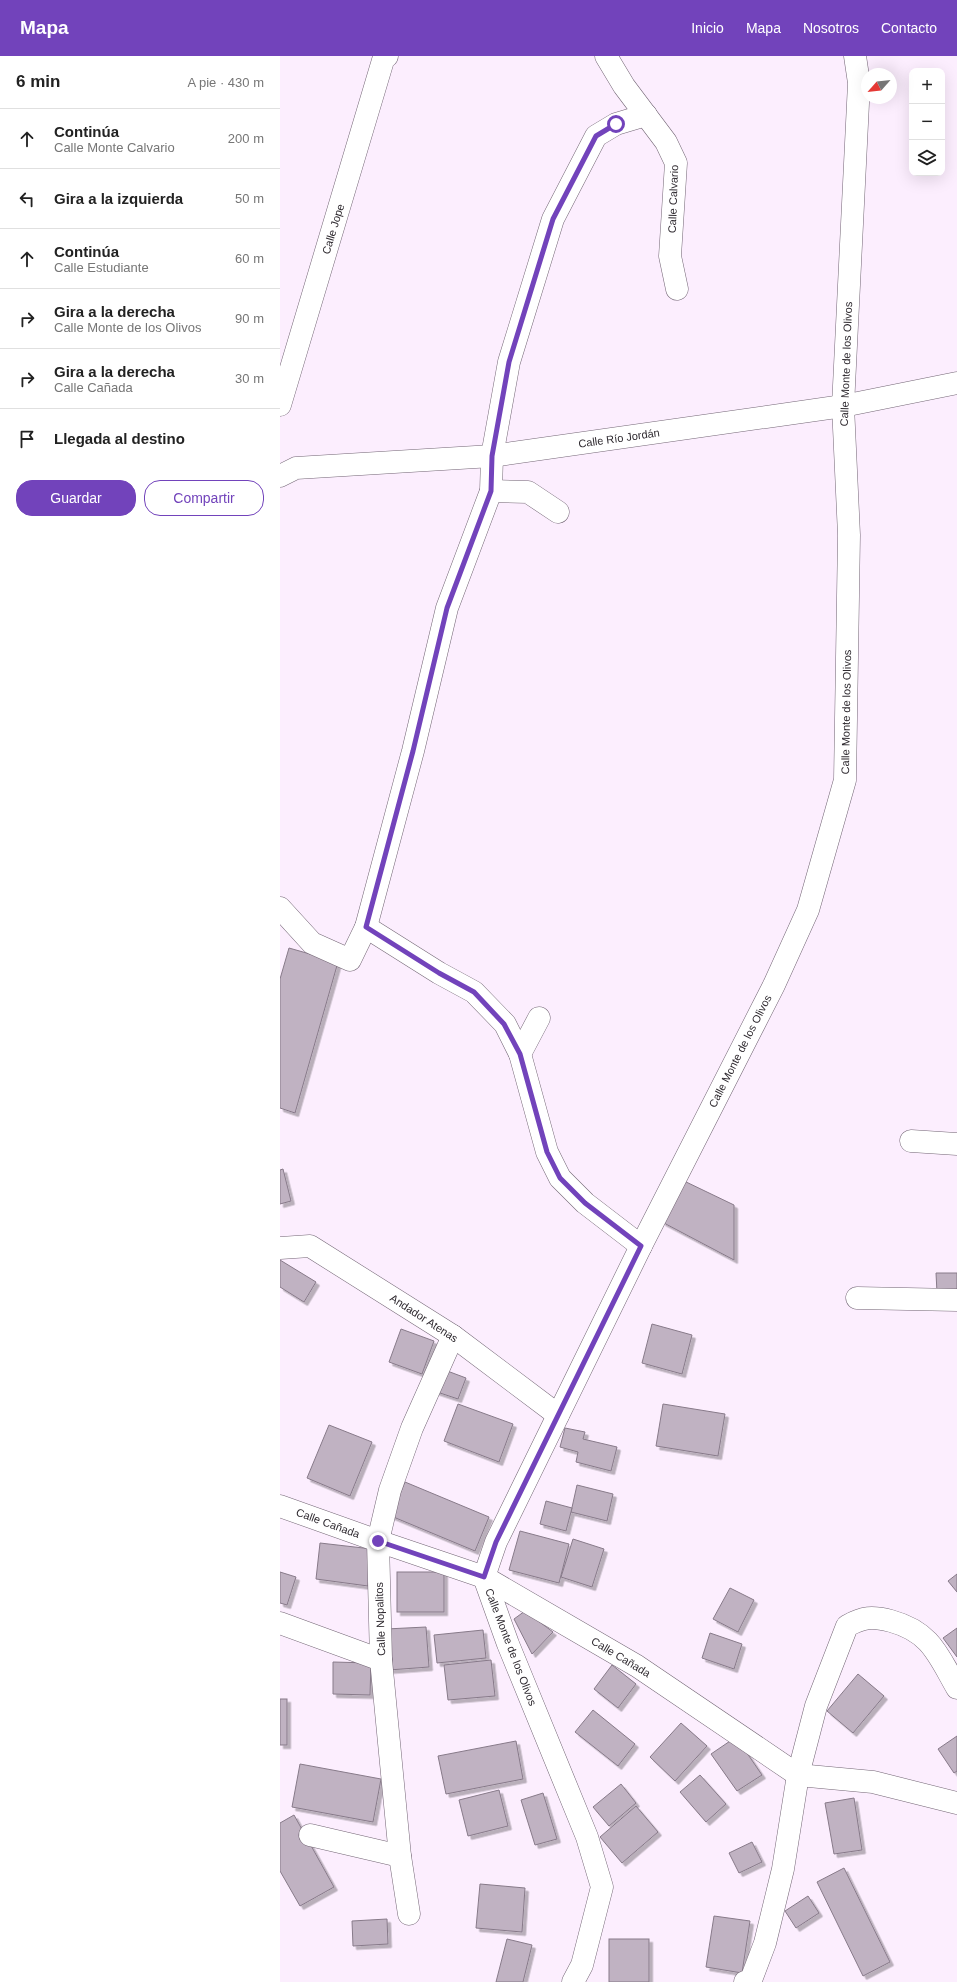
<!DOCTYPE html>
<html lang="es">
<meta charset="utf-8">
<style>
body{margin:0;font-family:Helvetica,sans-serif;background:#f6f6f6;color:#222}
.controls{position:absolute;right:12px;top:12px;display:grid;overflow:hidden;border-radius:8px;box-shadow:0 4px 16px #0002}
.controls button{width:36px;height:36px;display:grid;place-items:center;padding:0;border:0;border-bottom:1px solid #e0e0e0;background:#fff;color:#222;font:20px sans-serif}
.compass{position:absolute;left:581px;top:12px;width:36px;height:36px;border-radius:50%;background:#fff;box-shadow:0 4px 16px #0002;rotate:243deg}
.stop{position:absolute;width:12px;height:12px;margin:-9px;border:3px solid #7243bb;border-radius:50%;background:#fff}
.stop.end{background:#7243bb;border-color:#fff;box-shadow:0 1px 4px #0008}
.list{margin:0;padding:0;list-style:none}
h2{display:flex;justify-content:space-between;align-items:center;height:52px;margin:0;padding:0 16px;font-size:17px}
h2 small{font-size:13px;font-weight:400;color:#767676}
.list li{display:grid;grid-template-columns:26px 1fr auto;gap:12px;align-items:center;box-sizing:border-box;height:60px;padding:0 16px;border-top:1px solid #e0e0e0}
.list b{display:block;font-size:15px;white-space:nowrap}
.list p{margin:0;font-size:13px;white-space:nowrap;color:#767676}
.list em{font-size:13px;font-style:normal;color:#767676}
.actions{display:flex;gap:8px;padding:12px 16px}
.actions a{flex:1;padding:9px 0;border:1px solid #7243bb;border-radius:16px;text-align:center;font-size:14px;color:#7243bb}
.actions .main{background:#7243bb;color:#fff}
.icon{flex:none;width:22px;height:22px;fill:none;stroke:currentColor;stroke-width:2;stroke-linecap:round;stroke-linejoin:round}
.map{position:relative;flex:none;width:677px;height:1926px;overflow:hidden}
header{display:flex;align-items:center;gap:24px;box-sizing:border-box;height:56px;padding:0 20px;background:#7243bb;color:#fff}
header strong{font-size:19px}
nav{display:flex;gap:22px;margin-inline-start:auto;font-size:14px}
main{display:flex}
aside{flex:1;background:#fff}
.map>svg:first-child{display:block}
.building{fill:#c0b2c2;stroke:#877a89;filter:url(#shadow)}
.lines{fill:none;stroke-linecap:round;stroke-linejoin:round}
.minor-casing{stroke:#736675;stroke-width:23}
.minor{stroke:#fff;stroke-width:22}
.route{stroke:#7243bb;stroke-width:5}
.labels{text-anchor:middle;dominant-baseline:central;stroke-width:4;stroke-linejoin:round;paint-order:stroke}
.street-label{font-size:11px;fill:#2e292f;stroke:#fff}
</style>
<header>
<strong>Mapa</strong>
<nav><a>Inicio</a><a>Mapa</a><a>Nosotros</a><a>Contacto</a></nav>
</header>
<main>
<aside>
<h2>6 min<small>A pie · 430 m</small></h2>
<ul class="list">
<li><svg class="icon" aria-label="ahead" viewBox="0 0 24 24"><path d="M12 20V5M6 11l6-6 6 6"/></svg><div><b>Continúa</b><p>Calle Monte Calvario</p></div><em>200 m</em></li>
<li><svg class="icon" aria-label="left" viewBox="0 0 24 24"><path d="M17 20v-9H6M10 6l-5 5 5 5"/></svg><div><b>Gira a la izquierda</b></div><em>50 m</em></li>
<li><svg class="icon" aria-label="ahead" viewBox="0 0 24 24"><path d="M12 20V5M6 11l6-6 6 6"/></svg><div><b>Continúa</b><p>Calle Estudiante</p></div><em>60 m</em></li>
<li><svg class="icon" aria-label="right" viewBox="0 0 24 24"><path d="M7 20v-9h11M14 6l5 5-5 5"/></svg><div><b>Gira a la derecha</b><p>Calle Monte de los Olivos</p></div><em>90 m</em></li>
<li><svg class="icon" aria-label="right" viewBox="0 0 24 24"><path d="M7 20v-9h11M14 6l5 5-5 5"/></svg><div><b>Gira a la derecha</b><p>Calle Cañada</p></div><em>30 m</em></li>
<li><svg class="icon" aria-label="arrive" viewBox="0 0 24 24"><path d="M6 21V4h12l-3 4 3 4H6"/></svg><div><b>Llegada al destino</b></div></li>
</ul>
<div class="actions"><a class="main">Guardar</a><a>Compartir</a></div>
</aside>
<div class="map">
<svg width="677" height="1926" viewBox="0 0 677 1926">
<defs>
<filter id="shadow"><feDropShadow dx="3.5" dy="3.5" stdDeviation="0" flood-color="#0004"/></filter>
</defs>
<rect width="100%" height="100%" fill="#fceefe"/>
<!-- building -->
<g class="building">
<polygon points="9,892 58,906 15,1057 0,1052 0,923"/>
<polygon points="3,1113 11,1145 0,1148 0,1114"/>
<polygon points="402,1124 454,1149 454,1204 382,1166"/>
<polygon points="0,1204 36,1226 24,1246 0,1231"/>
<polygon points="656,1217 677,1217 677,1237 657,1237"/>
<polygon points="372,1268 412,1279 402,1318 362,1307"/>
<polygon points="121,1273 154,1285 142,1318 109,1306"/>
<polygon points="162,1313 186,1322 178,1343 154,1335"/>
<polygon points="178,1348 233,1368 219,1406 164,1385"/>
<polygon points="383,1348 445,1358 438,1400 376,1390"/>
<polygon points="49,1369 92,1386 70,1440 27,1422"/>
<polygon points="285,1372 305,1376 303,1383 337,1391 331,1415 296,1406 298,1396 280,1391"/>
<polygon points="125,1426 209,1461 195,1495 111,1460"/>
<polygon points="297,1429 333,1438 327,1465 291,1456"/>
<polygon points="266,1445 292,1452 286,1475 260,1468"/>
<polygon points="240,1475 289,1488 279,1527 229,1514"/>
<polygon points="293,1483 324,1493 312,1531 281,1521"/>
<polygon points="40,1487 92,1493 88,1530 36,1523"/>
<polygon points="0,1516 16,1521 7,1549 0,1547"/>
<rect x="117" y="1516" width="47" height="40"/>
<polygon points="677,1518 677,1536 668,1525"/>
<polygon points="450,1532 474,1544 458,1576 433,1563"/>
<polygon points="245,1555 273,1576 252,1598 234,1563"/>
<polygon points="146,1571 149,1611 109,1614 106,1573"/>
<polygon points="677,1572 677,1601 663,1582"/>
<polygon points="203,1574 206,1602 157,1607 154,1579"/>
<polygon points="430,1577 462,1588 454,1613 422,1602"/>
<polygon points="211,1604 215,1640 168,1644 164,1609"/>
<polygon points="53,1606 91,1607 90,1639 53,1638"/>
<polygon points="332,1609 356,1628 338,1652 314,1633"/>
<polygon points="578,1618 604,1640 573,1677 547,1655"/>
<rect x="0" y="1643" width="7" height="46"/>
<polygon points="313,1654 355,1688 338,1710 295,1676"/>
<polygon points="401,1667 427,1690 395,1725 370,1701"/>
<polygon points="677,1680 677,1715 674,1717 658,1693"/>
<polygon points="456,1681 482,1719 457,1735 431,1698"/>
<polygon points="236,1685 243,1723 166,1738 158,1700"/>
<polygon points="20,1708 101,1723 93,1766 12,1751"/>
<polygon points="420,1719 446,1748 426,1766 400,1736"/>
<polygon points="341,1728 356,1747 329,1770 313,1751"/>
<polygon points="219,1734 228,1770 188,1780 179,1744"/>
<polygon points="263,1737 277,1783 255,1789 241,1744"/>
<polygon points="574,1742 582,1794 554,1798 545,1747"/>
<polygon points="356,1750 378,1776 342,1807 320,1781"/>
<polygon points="14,1759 54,1831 20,1850 0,1815 0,1767"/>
<polygon points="472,1786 482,1806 459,1817 449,1797"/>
<polygon points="564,1812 610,1906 583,1920 537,1826"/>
<polygon points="200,1828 245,1832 242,1876 196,1872"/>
<polygon points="528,1840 539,1857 516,1872 505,1855"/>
<polygon points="434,1860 470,1865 462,1917 426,1911"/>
<polygon points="107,1863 108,1888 73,1890 72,1865"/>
<polygon points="227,1883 252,1889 243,1926 216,1926"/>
<rect x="329" y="1883" width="40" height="43"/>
</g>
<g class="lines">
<!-- minor casing -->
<g class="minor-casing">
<g id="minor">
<polyline points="326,0 344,30 386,86 396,107 390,200 397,233"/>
<polyline points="0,349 104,1 107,0"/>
<polyline points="0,420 16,412 212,400 563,350 677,327"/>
<polyline points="211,435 248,436 278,456"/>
<polyline points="0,852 32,887 70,904 86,871 133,695 167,552 211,435 212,400 229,306 273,163 316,80 336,68 366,59"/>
<polyline points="86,871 159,917 194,936 225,968 240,998 267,1096 280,1122 305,1147 361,1190"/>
<polyline points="240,998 259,962"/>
<polyline points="631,1085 677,1088"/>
<polyline points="0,1192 30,1190 173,1280 278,1359"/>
<polyline points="577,1242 677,1244"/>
<polyline points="0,1450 98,1485 204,1521 357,1610 518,1719 593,1726 677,1747"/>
<polyline points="0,1567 101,1604"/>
<polyline points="30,1779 120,1800"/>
<polyline points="129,1858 120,1800 101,1604 98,1485 110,1434 132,1372 173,1280"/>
<polyline points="293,1926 302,1909 322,1831 307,1781 228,1588 204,1521 216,1486 361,1190 494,929 528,854 565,724 569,479 563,350 579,27 575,0"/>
<path d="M465,1926L471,1924L485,1887L503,1813L518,1719L536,1650L567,1570C583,1561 592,1560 611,1565C651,1576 658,1599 677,1632"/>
</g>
</g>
<!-- minor -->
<use href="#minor" class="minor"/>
</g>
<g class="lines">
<!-- route -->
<polyline class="route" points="98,1485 204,1521 216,1486 361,1190 305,1147 280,1122 267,1096 240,998 224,968 194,936 159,917 86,871 133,695 167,552 211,435 212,400 229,306 273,163 316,80 336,68"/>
</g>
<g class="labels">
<!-- street labels -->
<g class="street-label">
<text transform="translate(393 143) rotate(-88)">Calle Calvario</text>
<text transform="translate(53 173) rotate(-73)">Calle Jope</text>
<text transform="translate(566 308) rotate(-88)">Calle Monte de los Olivos</text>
<text transform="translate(339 382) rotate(-8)">Calle Río Jordán</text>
<text transform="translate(566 656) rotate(-89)">Calle Monte de los Olivos</text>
<text transform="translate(460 995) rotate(-63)">Calle Monte de los Olivos</text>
<text transform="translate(144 1262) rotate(33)">Andador Atenas</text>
<text transform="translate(48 1467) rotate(20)">Calle Cañada</text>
<text transform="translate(100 1563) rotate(-92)">Calle Nopalitos</text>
<text transform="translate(231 1591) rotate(69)">Calle Monte de los Olivos</text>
<text transform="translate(341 1601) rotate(31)">Calle Cañada</text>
</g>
</g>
</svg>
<div class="controls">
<button>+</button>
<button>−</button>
<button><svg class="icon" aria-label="layers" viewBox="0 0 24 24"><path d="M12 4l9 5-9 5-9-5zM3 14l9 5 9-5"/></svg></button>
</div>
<svg class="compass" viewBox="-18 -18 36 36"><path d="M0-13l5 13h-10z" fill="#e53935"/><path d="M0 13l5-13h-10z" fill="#767676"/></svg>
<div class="stop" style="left:336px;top:68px"></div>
<div class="stop end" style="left:98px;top:1485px"></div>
</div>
</main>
